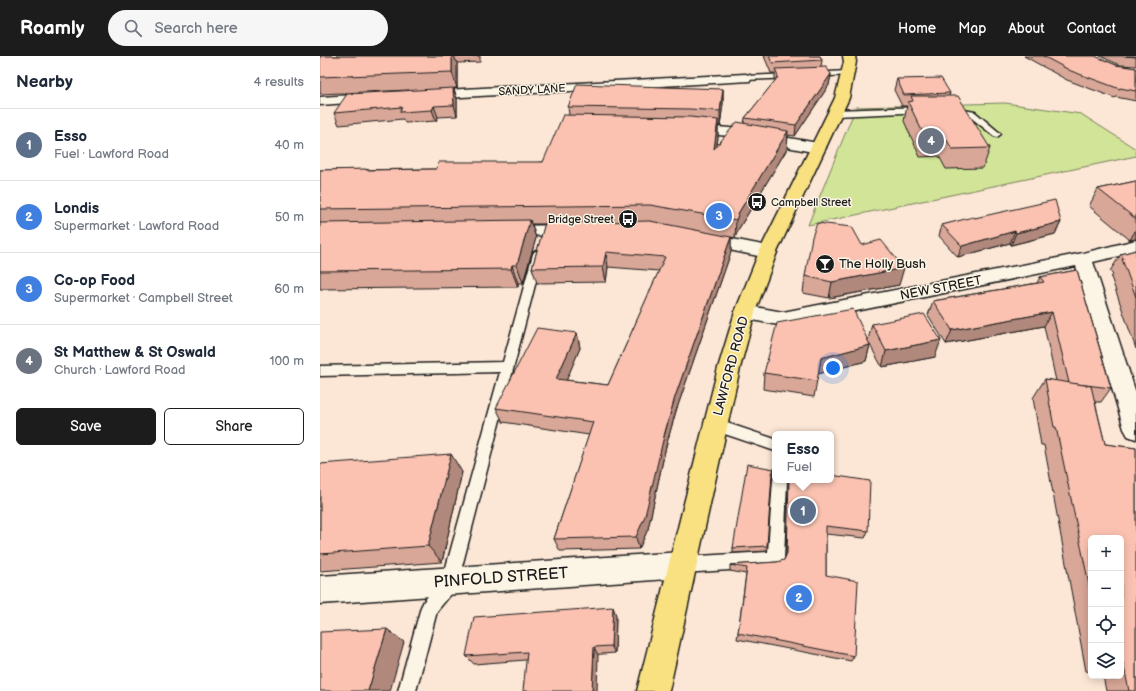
<!DOCTYPE html>
<meta charset="utf-8">
<style>
body{margin:0;font-family:"Balsamiq Sans",sans-serif;background:#f6f6f7;color:#1f2937}
.controls{position:absolute;right:12px;bottom:12px;display:grid;overflow:hidden;border-radius:6px;box-shadow:0 2px 10px #0003}
.controls button{width:36px;height:36px;display:grid;place-items:center;padding:0;border:0;border-bottom:1px solid #e0e1e3;background:#fff;color:#1f2937;font:20px sans-serif}
.you{position:absolute;left:513px;top:312px;width:14px;height:14px;margin:-10px;border:3px solid #fff;border-radius:50%;background:#1a73e8;box-shadow:0 0 0 6px #1a73e833}
.badge{display:grid;place-items:center;width:26px;height:26px;border-radius:50%;background:#1c1c1c;color:#fff;font-size:13px;font-weight:700}
.pin{position:absolute;translate:-50% -50%;border:2px solid #fff;box-shadow:0 1px 4px #0006}
.popup{position:absolute;left:452px;top:375px;width:62px;height:52px;box-sizing:border-box;display:grid;place-content:center;border-radius:6px;background:#fff;filter:drop-shadow(0 1px 3px #0005);font-size:13px;white-space:nowrap;color:#747a83}
.popup b{font-size:15px;color:#1f2937}
.popup::after{content:'';position:absolute;left:50%;top:100%;margin-left:-8px;border:8px solid transparent;border-top-color:#fff}
.list{margin:0;padding:0;list-style:none}
h2{display:flex;justify-content:space-between;align-items:center;height:52px;margin:0;padding:0 16px;font-size:17px}
h2 small{font-size:13px;font-weight:400;color:#747a83}
.list li{display:grid;grid-template-columns:26px 1fr auto;gap:12px;align-items:center;box-sizing:border-box;height:72px;padding:0 16px;border-top:1px solid #e0e1e3}
.list b{display:block;font-size:15px;white-space:nowrap}
.list p{margin:0;font-size:13px;white-space:nowrap;color:#747a83}
.list em{font-size:13px;font-style:normal;color:#747a83}
.actions{display:flex;gap:8px;padding:12px 16px}
.actions a{flex:1;padding:9px 0;border:1px solid #1c1c1c;border-radius:6px;text-align:center;font-size:14px;color:#1c1c1c}
.actions .main{background:#1c1c1c;color:#fff}
.icon{flex:none;width:22px;height:22px;fill:none;stroke:currentColor;stroke-width:2;stroke-linecap:round;stroke-linejoin:round}
.map{position:relative;flex:none;width:816px;height:635px;overflow:hidden}
header{display:flex;align-items:center;gap:24px;box-sizing:border-box;height:56px;padding:0 20px;background:#1c1c1c;color:#fff}
header strong{font-size:19px}
nav{display:flex;gap:22px;margin-inline-start:auto;font-size:14px}
.search{width:280px;height:36px;background:#f6f6f7;display:flex;align-items:center;gap:10px;box-sizing:border-box;padding:0 14px;border-radius:22px;color:#747a83;font-size:15px}
main{display:flex}
aside{flex:1;background:#fff}
.map>svg:first-child{display:block}
.green{fill:#d1e498;stroke:#76805a}
.lines{fill:none;stroke-linecap:round;stroke-linejoin:round}
.lane-casing{stroke:#1c1c1c;stroke-width:3}
.street-casing{stroke:#1c1c1c;stroke-width:3}
.primary-casing{stroke:#1c1c1c;stroke-width:3}
.lane{fill:#fcf5e5;fill-rule:evenodd}
.street{fill:#fcf5e5;fill-rule:evenodd}
.primary{fill:#f9e181;fill-rule:evenodd}
.wall{fill:#d8a798;stroke:#1c1c1c}
.shaded-wall{fill:#b0887c;stroke:#1c1c1c}
.building{fill:#fbc2b1;stroke:#1c1c1c}
.labels{text-anchor:middle;dominant-baseline:central;stroke-width:3;stroke-linejoin:round;paint-order:stroke}
.far-street-label{font-size:11px;fill:#1c1c1c;stroke:#fcf5e5}
.far-poi-label{font-size:11px;fill:#1c1c1c;stroke:#fcf5e5;text-anchor:start}
.poi-label{font-size:13px;fill:#1c1c1c;stroke:#fcf5e5;text-anchor:start}
.street-label{font-size:13px;fill:#1c1c1c;stroke:#fcf5e5}
.near-street-label{font-size:16px;fill:#1c1c1c;stroke:#fcf5e5}
</style>
<header>
<strong>Roamly</strong>
<div class="search"><svg class="icon" aria-label="search" viewBox="0 0 24 24"><circle cx="10" cy="10" r="6"/><path d="M15 15l6 6"/></svg>Search here</div>
<nav><a>Home</a><a>Map</a><a>About</a><a>Contact</a></nav>
</header>
<main>
<aside>
<h2>Nearby<small>4 results</small></h2>
<ul class="list">
<li><span class="badge" style="background:#5c6f8a">1</span><div><b>Esso</b><p>Fuel · Lawford Road</p></div><em>40 m</em></li>
<li><span class="badge" style="background:#3f7fe0">2</span><div><b>Londis</b><p>Supermarket · Lawford Road</p></div><em>50 m</em></li>
<li><span class="badge" style="background:#3f7fe0">3</span><div><b>Co-op Food</b><p>Supermarket · Campbell Street</p></div><em>60 m</em></li>
<li><span class="badge" style="background:#6b7280">4</span><div><b>St Matthew &amp; St Oswald</b><p>Church · Lawford Road</p></div><em>100 m</em></li>
</ul>
<div class="actions"><a class="main">Save</a><a>Share</a></div>
</aside>
<div class="map">
<svg width="816" height="635" viewBox="0 0 816 635">
<rect width="100%" height="100%" fill="#fce6d5"/>
<filter id="ink" filterUnits="userSpaceOnUse"><feTurbulence type="fractalNoise" baseFrequency=".025" numOctaves="2"/><feDisplacementMap in="SourceGraphic" scale="8" xChannelSelector="R" yChannelSelector="G"/><feConvolveMatrix kernelMatrix="1 2 1 2 8 2 1 2 1" color-interpolation-filters="sRGB"/></filter>
<g filter="url(#ink)">
<!-- green -->
<polygon class="green" points="685,47 761,58 816,93 816,100 488,169 536,51"/>
<g class="lines">
<!-- lane casing -->
<g class="lane-casing">
<g id="lane">
<polygon points="527,15 531,17 530,19 492,21 488,19 492,17"/>
<polygon points="471,18 475,20 474,22 425,24 421,22 425,20"/>
<polygon points="603,51 606,52 607,54 606,56 515,60 511,57 515,54"/>
<polygon points="633,52 655,56 681,78 677,81 674,80 649,60 630,57 629,55 630,53"/>
<polygon points="218,194 222,196 223,198 138,526 136,532 117,555 96,635 78,635 101,551 104,545 123,522 180,316 0,320 0,310 183,306 213,198 214,196"/>
<polygon points="395,363 455,383 455,395 390,373 388,369 390,365"/>
<polygon points="455,419 455,424 467,424 464,503 462,509 456,511 362,517 356,515 354,509 356,503 362,501 448,496 453,424"/>
</g>
</g>
<!-- street casing -->
<g class="street-casing">
<g id="street">
<polygon points="425,18 430,19 432,22 430,25 106,43 101,42 99,39 101,36 106,35"/>
<polygon points="52,38 57,39 59,42 57,45 0,49 0,41"/>
<polygon points="368,69 410,72 498,87 503,89 506,92 503,95 498,97 410,80 363,76 361,73 363,70"/>
<polygon points="253,169 259,170 262,174 259,178 253,179 184,180 178,179 175,175 178,171 184,170"/>
<polygon points="381,177 448,190 455,192 457,196 455,200 448,202 375,187 372,183 375,179"/>
<polygon points="816,184 816,196 773,206 816,337 816,383 808,380 804,373 756,210 463,270 418,261 415,256 418,251 425,249 463,256 763,197"/>
<polygon points="362,496 372,500 376,509 372,518 362,522 0,548 0,520"/>
</g>
</g>
<!-- primary casing -->
<g class="primary-casing">
<polygon id="primary" points="523,0 535,0 536,6 529,42 457,196 435,256 420,312 349,635 317,635 398,312 415,256 439,196 515,42 524,6"/>
</g>
<!-- lane -->
<use href="#lane" class="lane"/>
<!-- street -->
<use href="#street" class="street"/>
<!-- primary -->
<use href="#primary" class="primary"/>
</g>
<!-- wall -->
<g class="wall">
<polygon points="0,0 160,0 160,6 137,7 137,32 134,32 137,43 137,60 118,61 116,65 85,67 83,63 19,69 14,57 89,34 0,38"/>
<polygon points="444,0 500,0 502,4 501,11 511,18 509,29 475,80 468,79 467,93 418,174 415,182 411,181 411,196 356,355 346,390 328,473 319,493 240,495 234,483 269,379 183,366 176,352 257,277 260,292 246,324 288,329 339,215 288,211 286,226 217,227 212,212 225,168 212,168 216,182 203,227 198,227 198,231 0,233 0,114 116,113 223,106 249,59 248,51 403,33 403,47 400,70 398,70 398,81 397,89 424,67 425,62 455,25 455,17 451,17"/>
<polygon points="704,0 775,0 796,9 816,12 816,45 796,41 795,42 747,24"/>
<polygon points="780,0 816,0 816,10 800,9"/>
<polygon points="577,23 630,37 629,40 670,92 663,112 626,113 619,100 600,101 584,65 587,50 582,50 574,34"/>
<polygon points="816,125 816,183 810,184 769,150 778,133"/>
<polygon points="655,162 741,166 735,178 691,189 690,187 638,201 619,180 622,169"/>
<polygon points="816,194 816,293 791,221 793,219 790,215 801,198"/>
<polygon points="757,214 791,332 781,346 775,346 785,388 816,392 816,635 786,635 783,620 801,620 801,482 771,482 771,616 766,615 724,389 721,389 713,342 725,323 736,325 724,270 626,288 608,259 613,245 717,227 720,221"/>
<polygon points="485,220 579,229 509,242 483,237"/>
<polygon points="552,268 615,301 562,311 550,289 546,305 498,318 494,341 443,333 444,317 548,284"/>
<polygon points="0,408 142,416 122,506 0,515"/>
<polygon points="454,413 454,418 452,423 447,495 413,497 413,492"/>
<polygon points="468,424 511,424 548,475 545,482 506,478 506,519 534,600 531,605 417,583 418,577 426,518 410,515 410,509 457,506 464,504 466,499"/>
<polygon points="296,559 295,597 154,608 146,600"/>
</g>
<!-- shaded-wall -->
<g class="shaded-wall">
<polygon points="132,0 134,0 137,7 137,32 132,16"/>
<polygon points="511,18 509,29 475,80 476,69"/>
<polygon points="133,32 137,43 137,60 134,49"/>
<polygon points="403,33 403,47 400,70 400,55"/>
<polygon points="114,50 118,61 116,65 112,54"/>
<polygon points="398,64 398,81 394,110 394,93"/>
<polygon points="468,75 467,93 418,174 415,182 416,164 419,156"/>
<polygon points="210,164 216,182 203,227 197,209"/>
<polygon points="741,166 735,178 691,189 696,177"/>
<polygon points="816,173 816,183 810,184"/>
<polygon points="695,175 690,187 638,201 642,190"/>
<polygon points="411,181 411,196 356,355 346,390 328,473 319,493 316,481 355,341"/>
<polygon points="286,196 288,211 286,226 283,211"/>
<polygon points="192,209 198,227 198,231 191,213"/>
<polygon points="584,212 579,229 509,242 512,226"/>
<polygon points="732,256 724,270 626,288 632,274"/>
<polygon points="257,277 260,292 241,337 236,323"/>
<polygon points="621,284 615,301 562,311 566,295"/>
<polygon points="550,289 546,305 498,318 501,302"/>
<polygon points="131,398 142,416 122,506 108,490"/>
<polygon points="454,413 454,418 452,424 452,418"/>
<polygon points="293,551 296,559 295,597 291,590"/>
<polygon points="67,573 84,586 70,635 48,635"/>
<polygon points="274,591 278,599 277,635 272,635"/>
</g>
<!-- building -->
<g class="building">
<polygon points="0,0 132,0 132,16 0,21"/>
<polygon points="449,0 500,0 502,4 452,7"/>
<polygon points="723,0 775,0 796,9 816,12 816,35 800,32 800,33 751,15"/>
<polygon points="806,0 816,0 816,1"/>
<polygon points="506,11 511,18 476,69 425,62 458,21 455,13"/>
<polygon points="621,22 630,37 584,39 577,23"/>
<polygon points="257,28 403,33 400,55 370,53 248,51"/>
<polygon points="133,32 134,49 114,50 112,54 80,56 82,51 14,57 27,38"/>
<polygon points="591,40 638,40 670,92 632,93 625,81 605,81 588,46 593,45"/>
<polygon points="243,59 370,61 398,64 394,93 417,66 468,75 419,156 416,164 330,149 0,153 0,114 46,113 46,114 116,113 119,106 223,106"/>
<polygon points="816,125 816,163 778,133"/>
<polygon points="735,144 741,166 696,177 695,175 642,190 622,169 653,161 655,162"/>
<polygon points="210,164 197,209 192,209 191,213 0,215 0,167"/>
<polygon points="330,165 411,181 355,341 345,376 325,460 316,481 234,483 273,366 176,352 217,272 257,277 236,323 288,329 345,201 286,196 283,211 212,212 225,167"/>
<polygon points="497,167 532,171 542,189 561,184 584,212 512,226 485,220 492,181"/>
<polygon points="816,194 816,241 802,203 804,203 801,198"/>
<polygon points="757,214 791,332 749,327 732,256 632,274 613,245 724,226 720,221"/>
<polygon points="533,253 550,289 501,302 497,325 444,317 457,267"/>
<polygon points="604,258 621,284 566,295 552,268"/>
<polygon points="725,323 771,330 785,388 816,392 816,635 809,635 803,606 801,606 801,482 771,482 771,538 736,371 734,371"/>
<polygon points="131,398 108,490 0,498 0,408"/>
<polygon points="427,408 454,413 452,418 447,490 413,492"/>
<polygon points="511,419 550,425 548,475 506,470 506,519 538,525 534,600 418,577 427,512 410,509 457,506 464,504 467,497 469,424 511,424"/>
<polygon points="293,551 291,590 274,591 272,635 203,635 207,596 146,600 154,561"/>
<polygon points="67,573 48,635 0,635 0,576"/>
</g>
</g>
<!-- icons -->
<defs>
<g id="bus-disc" transform="scale(1)"><circle r="9.5" fill="#1c1c1c" stroke="#fcf5e5"/><path d="M-5-6H5V4H4V6H2V4H-2V6H-4V4H-5ZM-3.5-4V0h7V-4ZM-3.5 1.2v1.5H-2V1.2ZM2 1.2v1.5H3.5V1.2Z" fill="#fff"/></g>
<g id="bar-disc" transform="scale(1)"><circle r="9.5" fill="#1c1c1c" stroke="#fcf5e5"/><path d="M-6-5H6L.8 .8V4.5H3.5V6h-7V4.5H-.8V.8Z" fill="#fff"/></g>
</defs>
<g fill-rule="evenodd">
<use href="#bus-disc" x="437" y="146"/>
<use href="#bus-disc" x="308" y="163"/>
<use href="#bar-disc" x="505" y="208"/>
</g>
<g class="labels">
<!-- far-street labels -->
<g class="far-street-label">
<text transform="translate(212 34) rotate(-3)">SANDY LANE</text>
</g>
<!-- far-poi labels -->
<g class="far-poi-label">
<text x="451" y="146">Campbell Street</text>
<text x="294" y="163" text-anchor="end">Bridge Street</text>
</g>
<!-- poi labels -->
<g class="poi-label">
<text x="519" y="208">The Holly Bush</text>
</g>
<!-- street labels -->
<g class="street-label">
<text transform="translate(621 232) rotate(-11)">NEW STREET</text>
<text transform="translate(411 310) rotate(-75)">LAWFORD ROAD</text>
</g>
<!-- near-street labels -->
<g class="near-street-label">
<text transform="translate(181 522) rotate(-4)">PINFOLD STREET</text>
</g>
</g>
</svg>
<div class="controls">
<button>+</button>
<button>−</button>
<button><svg class="icon" aria-label="locate" viewBox="0 0 24 24"><circle cx="12" cy="12" r="6"/><path d="M12 2v4M12 18v4M2 12h4M18 12h4"/></svg></button>
<button><svg class="icon" aria-label="layers" viewBox="0 0 24 24"><path d="M12 4l9 5-9 5-9-5zM3 14l9 5 9-5"/></svg></button>
</div>
<div class="you"></div>
<div class="pin badge" style="left:483px;top:455px;background:#5c6f8a">1</div>
<div class="popup"><b>Esso</b>Fuel</div>
<div class="pin badge" style="left:479px;top:542px;background:#3f7fe0">2</div>
<div class="pin badge" style="left:399px;top:160px;background:#3f7fe0">3</div>
<div class="pin badge" style="left:611px;top:85px;background:#6b7280">4</div>
</div>
</main>
